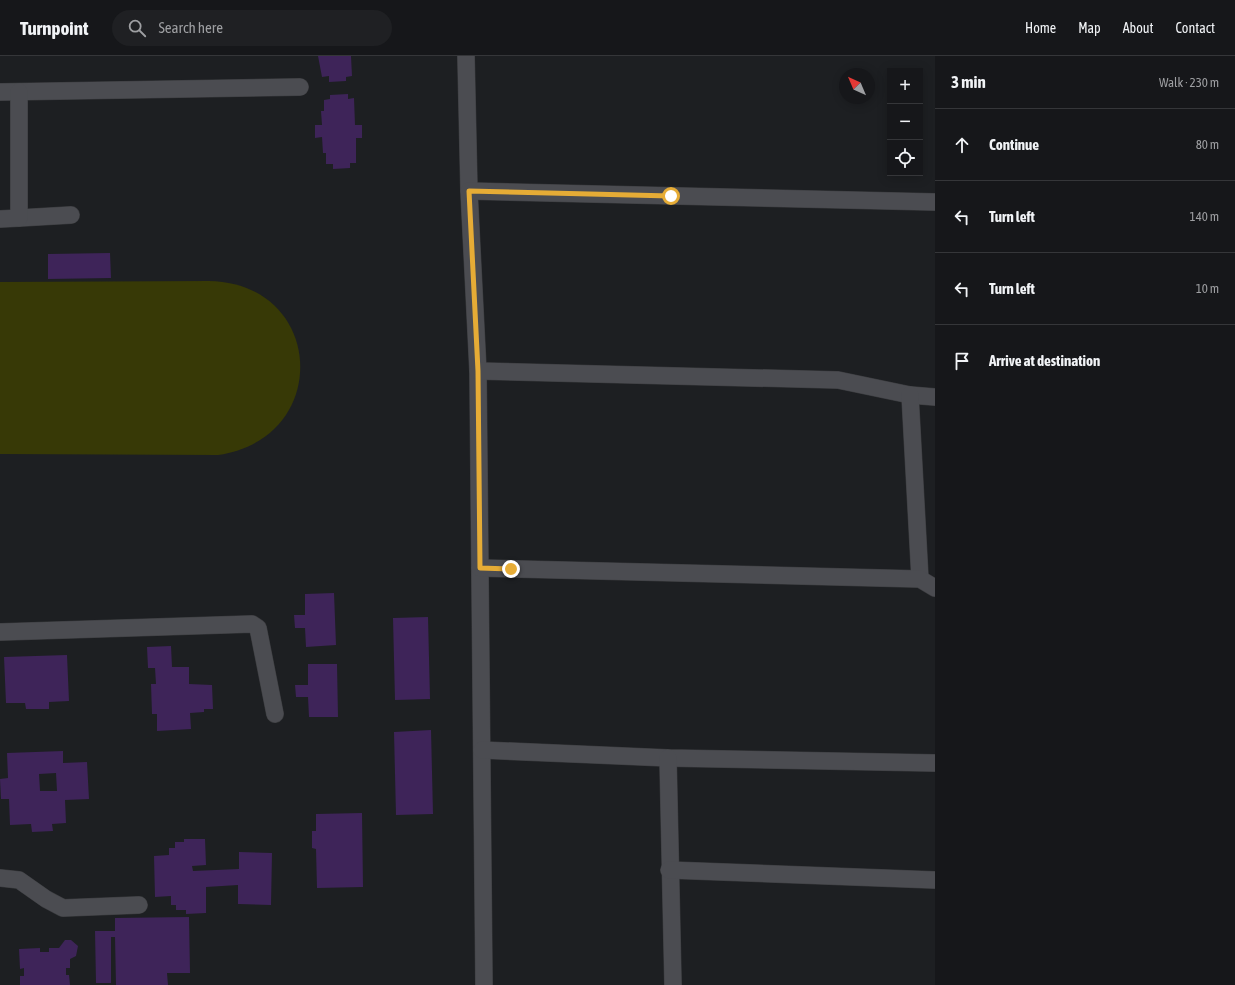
<!DOCTYPE html>
<meta charset="utf-8">
<style>
body{margin:0;font-family:"Asap Condensed",sans-serif;background:#1f2023;color:#f1f3f6}
.controls{position:absolute;right:12px;top:12px;display:grid;overflow:hidden;border-radius:0px;box-shadow:0 2px 10px #0003}
.controls button{width:36px;height:36px;display:grid;place-items:center;padding:0;border:0;border-bottom:1px solid #353639;background:#16171a;color:#f1f3f6;font:20px sans-serif}
.compass{position:absolute;left:839px;top:12px;width:36px;height:36px;border-radius:50%;background:#16171a;box-shadow:0 2px 10px #0003;rotate:316deg}
.stop{position:absolute;width:12px;height:12px;margin:-9px;border:3px solid #e6ac36;border-radius:50%;background:#fff}
.stop.end{background:#e6ac36;border-color:#fff;box-shadow:0 1px 4px #0008}
.list{margin:0;padding:0;list-style:none}
h2{display:flex;justify-content:space-between;align-items:center;height:52px;margin:0;padding:0 16px;font-size:17px}
h2 small{font-size:13px;font-weight:400;color:#9e9fa2}
.list li{display:grid;grid-template-columns:26px 1fr auto;gap:12px;align-items:center;box-sizing:border-box;height:72px;padding:0 16px;border-top:1px solid #353639}
.list b{display:block;font-size:15px;white-space:nowrap}
.list em{font-size:13px;font-style:normal;color:#9e9fa2}
.icon{flex:none;width:22px;height:22px;fill:none;stroke:currentColor;stroke-width:2;stroke-linecap:round;stroke-linejoin:round}
.map{position:relative;flex:none;width:935px;height:929px;overflow:hidden}
header{display:flex;align-items:center;gap:24px;box-sizing:border-box;height:56px;padding:0 20px;background:#16171a;border-bottom:1px solid #353639}
header strong{font-size:19px}
nav{display:flex;gap:22px;margin-inline-start:auto;font-size:14px}
.search{width:280px;height:36px;background:#1f2023;display:flex;align-items:center;gap:10px;box-sizing:border-box;padding:0 14px;border-radius:22px;color:#9e9fa2;font-size:15px}
main{display:flex}
aside{flex:1;background:#16171a}
.map>svg:first-child{display:block}
.pitch{fill:#373906}
.building{fill:#3e2459;fill-rule:evenodd}
.lines{fill:none;stroke-linecap:round;stroke-linejoin:round}
.minor-casing{stroke:#3a3b3e;stroke-width:18}
.minor{stroke:#4b4c51;stroke-width:17}
.route{stroke:#e6ac36;stroke-width:5}
</style>
<header>
<strong>Turnpoint</strong>
<div class="search"><svg class="icon" aria-label="search" viewBox="0 0 24 24"><circle cx="10" cy="10" r="6"/><path d="M15 15l6 6"/></svg>Search here</div>
<nav><a>Home</a><a>Map</a><a>About</a><a>Contact</a></nav>
</header>
<main>
<div class="map">
<svg width="935" height="929" viewBox="0 0 935 929">
<rect width="100%" height="100%" fill="#1d1f22"/>
<!-- pitch -->
<path class="pitch" d="M209,225C325,227 333,382 218,399L0,398V226Z"/>
<!-- building -->
<g class="building">
<polygon points="318,0 351,0 352,20 346,21 346,25 329,26 329,20 322,21"/>
<polygon points="348,38 348,43 354,42 355,69 362,69 362,82 356,82 356,107 350,107 350,112 333,113 333,108 326,108 326,97 323,97 322,81 315,82 315,69 322,69 321,55 324,55 324,44 330,43 330,39"/>
<polygon points="110,197 111,222 48,223 48,198"/>
<polygon points="334,537 336,589 306,591 305,572 295,572 294,559 305,559 305,538"/>
<polygon points="428,561 430,643 395,644 393,562"/>
<polygon points="171,590 172,611 189,611 189,628 212,629 213,653 204,653 204,656 190,657 191,673 157,675 157,658 152,658 151,628 156,628 155,612 148,612 147,591"/>
<polygon points="67,599 69,645 49,646 49,653 26,653 25,647 6,647 4,601"/>
<polygon points="308,608 337,608 338,661 309,661 308,641 296,641 295,629 308,629"/>
<polygon points="431,674 433,758 396,759 394,676"/>
<path d="M63,695V707L87,706L89,743L65,744L66,767L52,768L53,775L32,776L31,768L10,769L9,743H1L0,723L8,722L7,697ZM56,717L57,735H40L39,718Z"/>
<polygon points="362,757 363,831 317,832 316,793 312,792 312,775 316,775 316,758"/>
<polygon points="184,783 205,783 206,809 192,810 193,815 239,813 239,796 272,797 271,849 238,848 238,829 206,831 206,857 186,858 186,854 176,854 176,849 171,849 171,840 155,841 154,800 169,799 169,792 175,792 175,786 184,786"/>
<polygon points="189,861 190,917 167,917 168,929 116,929 115,881 111,881 111,927 96,927 95,875 115,875 115,862"/>
<polygon points="65,884 71,884 78,890 76,900 70,903 70,912 66,912 66,919 69,919 70,929 20,929 20,920 24,920 24,912 20,913 19,893 40,892 40,896 49,896 49,892 59,892"/>
</g>
<g class="lines">
<!-- minor casing -->
<g class="minor-casing">
<g id="minor">
<polyline points="466,0 469,135 478,315 484,929"/>
<polyline points="0,36 300,31"/>
<polyline points="469,135 935,146"/>
<polyline points="19,162 71,159"/>
<polyline points="0,163 19,162 19,36"/>
<polyline points="478,315 838,324 910,339 935,341"/>
<polyline points="910,339 920,523"/>
<polyline points="480,512 920,523 935,532"/>
<polyline points="0,576 252,568 258,572 275,658"/>
<polyline points="482,694 668,702 935,707"/>
<polyline points="668,702 673,929"/>
<polyline points="669,814 935,824"/>
<polyline points="0,822 19,824 46,843 63,852 139,849"/>
</g>
</g>
<!-- minor -->
<use href="#minor" class="minor"/>
</g>
<g class="lines">
<!-- route -->
<polyline class="route" points="511,513 480,512 478,315 469,135 671,140"/>
</g>
</svg>
<div class="controls">
<button>+</button>
<button>−</button>
<button><svg class="icon" aria-label="locate" viewBox="0 0 24 24"><circle cx="12" cy="12" r="6"/><path d="M12 2v4M12 18v4M2 12h4M18 12h4"/></svg></button>
</div>
<svg class="compass" viewBox="-18 -18 36 36"><path d="M0-13l5 13h-10z" fill="#e53935"/><path d="M0 13l5-13h-10z" fill="#9e9fa2"/></svg>
<div class="stop" style="left:671px;top:140px"></div>
<div class="stop end" style="left:511px;top:513px"></div>
</div>
<aside>
<h2>3 min<small>Walk · 230 m</small></h2>
<ul class="list">
<li><svg class="icon" aria-label="ahead" viewBox="0 0 24 24"><path d="M12 20V5M6 11l6-6 6 6"/></svg><div><b>Continue</b></div><em>80 m</em></li>
<li><svg class="icon" aria-label="left" viewBox="0 0 24 24"><path d="M17 20v-9H6M10 6l-5 5 5 5"/></svg><div><b>Turn left</b></div><em>140 m</em></li>
<li><svg class="icon" aria-label="left" viewBox="0 0 24 24"><path d="M17 20v-9H6M10 6l-5 5 5 5"/></svg><div><b>Turn left</b></div><em>10 m</em></li>
<li><svg class="icon" aria-label="arrive" viewBox="0 0 24 24"><path d="M6 21V4h12l-3 4 3 4H6"/></svg><div><b>Arrive at destination</b></div></li>
</ul>
</aside>
</main>
